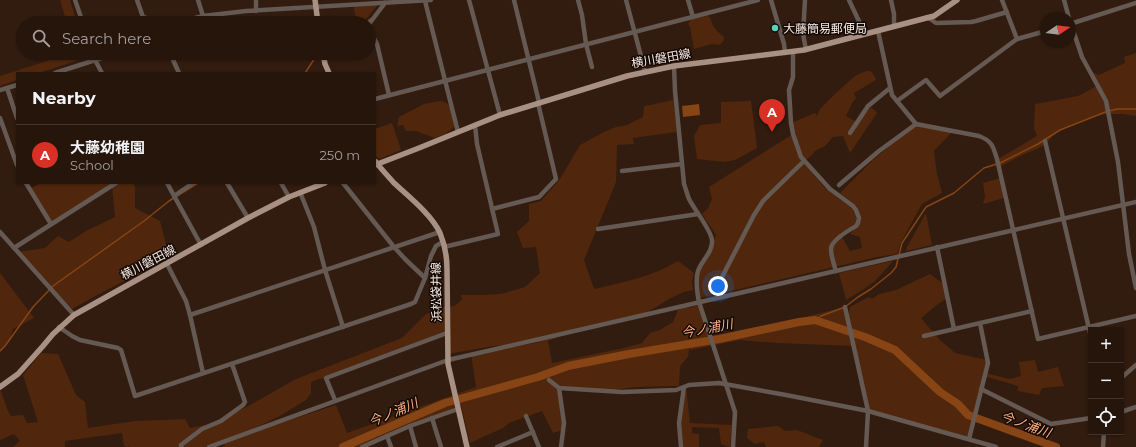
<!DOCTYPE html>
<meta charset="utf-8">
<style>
body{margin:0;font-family:Montserrat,"Noto Sans JP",sans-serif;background:#2e1e14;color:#f1f3f6}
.controls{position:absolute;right:12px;bottom:12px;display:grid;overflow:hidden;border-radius:0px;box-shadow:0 1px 3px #0004}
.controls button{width:36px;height:36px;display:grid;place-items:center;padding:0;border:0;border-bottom:1px solid #42342c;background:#26150b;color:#f1f3f6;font:20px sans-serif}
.compass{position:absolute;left:1040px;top:12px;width:36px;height:36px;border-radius:50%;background:#26150b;box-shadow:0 1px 3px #0004;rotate:77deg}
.you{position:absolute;left:718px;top:286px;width:14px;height:14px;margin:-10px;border:3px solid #fff;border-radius:50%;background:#1a73e8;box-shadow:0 0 0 6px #1a73e833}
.badge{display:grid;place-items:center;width:26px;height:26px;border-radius:50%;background:#d93025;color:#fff;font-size:13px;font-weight:700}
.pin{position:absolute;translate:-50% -33px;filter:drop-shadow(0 1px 2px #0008)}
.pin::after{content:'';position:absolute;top:21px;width:14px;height:12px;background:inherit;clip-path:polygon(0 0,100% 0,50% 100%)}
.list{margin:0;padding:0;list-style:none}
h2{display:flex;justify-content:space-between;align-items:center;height:52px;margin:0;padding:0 16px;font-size:17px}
h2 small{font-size:13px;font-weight:400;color:#a49f9d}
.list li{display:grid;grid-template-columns:26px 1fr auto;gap:12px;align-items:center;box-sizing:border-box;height:60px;padding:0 16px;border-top:1px solid #42342c}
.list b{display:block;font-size:15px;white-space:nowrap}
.list p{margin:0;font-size:13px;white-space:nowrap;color:#a49f9d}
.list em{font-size:13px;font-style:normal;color:#a49f9d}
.icon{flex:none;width:22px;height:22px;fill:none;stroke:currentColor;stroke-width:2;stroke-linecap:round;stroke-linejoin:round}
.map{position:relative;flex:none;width:1136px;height:447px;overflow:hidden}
.search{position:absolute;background:#26150b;box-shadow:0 1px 3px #0004;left:16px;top:16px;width:360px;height:44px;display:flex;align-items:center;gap:10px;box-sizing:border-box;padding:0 14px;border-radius:22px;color:#a49f9d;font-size:15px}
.panel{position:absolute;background:#26150b;box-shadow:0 1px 3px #0004;left:16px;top:72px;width:360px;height:112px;border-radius:0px}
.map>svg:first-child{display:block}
.green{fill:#50270c;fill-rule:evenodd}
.water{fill:#874414}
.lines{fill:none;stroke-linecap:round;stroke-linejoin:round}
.stream{stroke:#874414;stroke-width:1.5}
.river{stroke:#874414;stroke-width:8}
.minor{stroke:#655953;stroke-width:4.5}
.major{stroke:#a89082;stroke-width:5.5}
.poi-dot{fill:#5cceba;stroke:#130905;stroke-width:1.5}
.labels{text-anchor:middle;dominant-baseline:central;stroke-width:3;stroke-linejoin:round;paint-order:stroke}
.poi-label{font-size:12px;fill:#faeae2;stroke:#130905;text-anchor:start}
.street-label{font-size:12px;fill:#faeae2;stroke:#130905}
.water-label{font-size:13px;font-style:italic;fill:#ffaf81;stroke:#130905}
</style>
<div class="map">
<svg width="1136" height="447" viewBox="0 0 1136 447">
<rect width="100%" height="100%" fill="#321c0f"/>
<!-- green -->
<g class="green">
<polygon points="60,0 70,0 77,23 67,23"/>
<polygon points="379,3 363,23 357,23 353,5"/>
<path d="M707,16L710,17C712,26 716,31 724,37V40L720,45L712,44L694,49L690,27L688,24L691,19Z"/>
<polygon points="72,53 86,53 88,57 39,73 17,73 17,80 0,86 0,76"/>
<polygon points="1136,53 1136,116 1123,114 1105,114 1092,117 1055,133 1045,145 1018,157 1000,167 998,159 1037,136 1034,128 1035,104 1078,96 1097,86 1090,71 1099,75 1125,63 1124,57"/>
<polygon points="866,71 870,71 874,75 876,80 854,93 856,98 852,103 846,116 857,122 871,107 877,113 850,153 843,136 833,137 825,146 815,151 811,156 803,162 823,186 839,199 852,207 856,216 856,223 840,233 850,251 862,248 860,237 850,234 861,222 856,206 840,193 873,160 916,124 953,131 934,151 937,174 942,193 922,204 901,242 897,254 877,257 700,298 697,274 708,258 716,235 702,214 708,208 712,199 709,187 793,134 791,123 815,113 817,116 820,109 837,92 855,76"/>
<path d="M673,100L677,132L633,138L634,144L617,145L616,182L584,260L594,289C623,282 652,277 678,261L694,273L692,281L693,290L684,292L669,299L643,315L577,330L548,341L552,363L624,348L642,343L650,333L660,330L673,322L678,310L689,304V308L699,305L709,341L845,307L848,318L850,307L869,297L872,299L879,294L896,290L930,274L945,285L946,299L938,304L921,318L939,339L955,353L987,360L985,373L1010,379L1021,376L1019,362L1035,360L1038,372L1058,367L1064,386L1042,388L1039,395L1018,391V386L984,376L969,439L868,411L854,346L778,343L740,340L690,350V341L688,357L680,366L679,386L635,387L605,391L562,388L550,378L549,380L559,388L563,430L553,433L542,411L509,423L503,428L470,443L461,405L362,447H225L224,442L206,447H131L124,446L122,433L65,441V447H13L20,441L14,434L0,440V391H1L7,409L11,416L23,415L27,423L38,422L23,375L41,353L58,354L76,395L85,402L88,428L135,421L185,419L190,428L215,423L252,404L296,379L402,338L426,314L443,307L454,306L462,300L461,295H481L501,294L525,287L540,273L536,247L523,248L517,232L529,221V204L541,201L560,179L580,145L604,132L616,127L627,125L643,117L644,106L649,105L650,106V105ZM447,333V354L494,346L542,342L471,354L476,387L347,433L336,405L229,440L280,416L306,400L311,393V382L318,379L326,378Z"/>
<path d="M440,101C454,103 453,115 454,127L445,134L435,138L416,131H406L403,125L397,126L399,117L424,104Z"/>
<polygon points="751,101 757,148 735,160 724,162 697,159 694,136 700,125 721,123 721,102"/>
<polygon points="392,123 401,150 379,159 375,155 375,129"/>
<polygon points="1000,178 1004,198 983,204 985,196 983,183"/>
<polygon points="41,183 133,183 135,187 135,208 160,221 169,256 159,263 97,295 72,309 21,255 0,236 0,234 18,252 45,248 58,236 69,242 86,231 115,217 112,186 51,224 29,189"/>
<polygon points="926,213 932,245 906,251 907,247"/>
<polygon points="893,261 875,281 864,289 846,300 839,273"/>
<polygon points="0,273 34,318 13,329 11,335 12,338 0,351"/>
<polygon points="686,387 690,423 732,425 730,447 721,444 719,428 692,427 692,433 699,434 699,447 682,447 679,420"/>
<polygon points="778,426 785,431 797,430 823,440 819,447 766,447 764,442 755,444 747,438 748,429"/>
</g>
<!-- water -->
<polygon class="water" points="699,104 700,115 683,117 682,106"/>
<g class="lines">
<!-- stream -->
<g class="stream">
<polyline points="366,23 370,19"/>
<polyline points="305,73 315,58 319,55"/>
<polyline points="815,320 821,316 845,307 858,297 871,289 891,273 896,267 902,243 926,207 954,193 984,168 1000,163 1038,144 1060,130 1108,111 1118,109 1136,109"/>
<polyline points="0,351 5,346 33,307 53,286 144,221 169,201 198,183"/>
</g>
<!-- river -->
<polyline class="river" points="343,447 445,403 538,377 568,366 629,354 719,339 799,322 815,320 865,337 895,350 940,392 958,404 968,415 1056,447"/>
<!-- minor -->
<g class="minor">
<polyline points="75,0 83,23"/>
<polyline points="137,0 143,17 152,20 156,23"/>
<polyline points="198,0 203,16"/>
<polyline points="256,0 256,11"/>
<polyline points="469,0 500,115"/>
<polyline points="514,0 539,102"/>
<polyline points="578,0 582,15 586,44 592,67"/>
<polyline points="626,0 645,71"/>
<polyline points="688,0 693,17"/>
<polyline points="771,0 784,44 785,53"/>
<polyline points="805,0 803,34 806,50"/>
<polyline points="849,0 865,34"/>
<polyline points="891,0 894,14 894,26"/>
<polyline points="1002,0 1017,39"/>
<polyline points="1064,0 1069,18"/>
<polyline points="425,1 458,132"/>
<polyline points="927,17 936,23 971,22 976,21 1007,12"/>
<polyline points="1070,21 1082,57 1106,101 1118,162 1129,254 1136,288"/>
<polyline points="184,23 195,18 203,16 246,11 431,0"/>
<polyline points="369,24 385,3"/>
<polyline points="1070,24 1136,3"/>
<polyline points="369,29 377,44 389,95"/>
<path d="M878,31L892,95L916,124L979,136C992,141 993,146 997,159L1038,339L1136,316"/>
<path d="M793,52V77L789,90L791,123L793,134L801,157L830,189L853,206L856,210L859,218L858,223L856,226C849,230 831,240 831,249C831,255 834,265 836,271"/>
<polyline points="93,53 95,60 102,73"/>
<polyline points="170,53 179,73"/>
<path d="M674,66L675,91L684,184C686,189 687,194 689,199C694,209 711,230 712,240C713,252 702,260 698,271C695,281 697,292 699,302L735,412L733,447"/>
<polyline points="55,73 117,53"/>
<polyline points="7,88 17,118"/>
<polyline points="0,90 17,85"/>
<polyline points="375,99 758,0"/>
<polyline points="897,101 926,80 940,96 1017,39 1046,31"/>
<polyline points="0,118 17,165"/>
<polyline points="850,133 868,106 890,88"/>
<polyline points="1045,141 1091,337"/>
<polyline points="622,171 682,164"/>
<polyline points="26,183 51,224"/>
<polyline points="167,183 201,245"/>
<polyline points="227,183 248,218"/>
<polyline points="281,183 289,197"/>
<polyline points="343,183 394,247 405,259 425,278"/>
<polyline points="839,185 879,151 916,124"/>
<polyline points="300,192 314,227 325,270 343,327"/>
<polyline points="174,196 193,183"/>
<polyline points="492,209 539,197 556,179 538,103"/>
<polyline points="598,229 698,214"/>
<polyline points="0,232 74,315"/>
<polyline points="444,247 498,234 477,144 475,125"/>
<polyline points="937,247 954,329"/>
<polyline points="14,248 116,183"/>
<polyline points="167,264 186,301 190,315 203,373"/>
<polyline points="721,297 719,288 720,281 754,215 763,201 804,161"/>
<polyline points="845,307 868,411 866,447"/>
<polyline points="190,315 440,232"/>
<polyline points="59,327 72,336 80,340 118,348 121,350 135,396 411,304 415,302 425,278 431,256 436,246 443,242"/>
<polyline points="924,336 1032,311"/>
<polyline points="1121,378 1136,365"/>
<polyline points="549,380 559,388 622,392 676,390 689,385 719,383 786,395 868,411 996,447"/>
<polyline points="559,388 564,423 561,447"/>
<polyline points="981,389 1051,424 1091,418"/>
<polyline points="335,400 326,378 447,333"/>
<polyline points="1121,412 1136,407"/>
<polyline points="526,416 539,447"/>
<polyline points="432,418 441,447"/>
<polyline points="410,426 416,447"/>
<polyline points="387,436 391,447"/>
<polyline points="969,439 988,363 980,323"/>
<polyline points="181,447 181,445 202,429 221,421 243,405 245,402 232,364"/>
<polyline points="209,447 448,360 1136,202"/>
<polyline points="362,447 410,426 458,409"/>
<polyline points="497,447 533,432"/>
<polyline points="681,447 679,423 684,387"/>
<polyline points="1103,447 1104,432"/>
</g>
<!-- major -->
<g class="major">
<polyline points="315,0 318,23"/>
<polyline points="323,53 325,64 329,73"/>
<path d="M376,162C381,169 388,176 394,183C408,196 432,215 440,233C445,245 447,257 447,269L448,364L467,447"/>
<polyline points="375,165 419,148 500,115 627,76 674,66 804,50 934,16 957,0"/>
<polyline points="0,387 18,374 43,346 53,334 74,315 248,218 289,197 325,183"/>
</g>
</g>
<!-- markers -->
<circle class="poi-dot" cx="775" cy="28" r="4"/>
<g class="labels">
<!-- poi labels -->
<g class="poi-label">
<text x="783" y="28">大藤簡易郵便局</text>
</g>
<!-- street labels -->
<g class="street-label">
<text transform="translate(661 58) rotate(-10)">横川磐田線</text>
<text transform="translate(148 262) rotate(-28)">横川磐田線</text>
<text transform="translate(436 292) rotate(-91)">浜松袋井線</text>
</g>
<!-- water labels -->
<g class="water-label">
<text transform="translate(707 328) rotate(-11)">今ノ浦川</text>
<text transform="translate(393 412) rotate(-23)">今ノ浦川</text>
<text transform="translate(1026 424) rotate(20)">今ノ浦川</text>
</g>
</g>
</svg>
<div class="controls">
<button>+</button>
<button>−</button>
<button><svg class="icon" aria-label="locate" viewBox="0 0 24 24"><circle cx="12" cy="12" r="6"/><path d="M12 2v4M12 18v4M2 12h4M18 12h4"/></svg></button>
</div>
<svg class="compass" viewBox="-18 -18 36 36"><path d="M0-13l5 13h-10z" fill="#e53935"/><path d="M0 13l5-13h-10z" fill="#a49f9d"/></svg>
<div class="you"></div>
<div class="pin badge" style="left:772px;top:132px">A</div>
<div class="search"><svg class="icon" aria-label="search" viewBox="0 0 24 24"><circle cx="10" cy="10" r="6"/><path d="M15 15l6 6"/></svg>Search here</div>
<section class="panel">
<h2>Nearby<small></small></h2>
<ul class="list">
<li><span class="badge">A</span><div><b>大藤幼稚園</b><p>School</p></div><em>250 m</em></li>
</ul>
</section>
</div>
